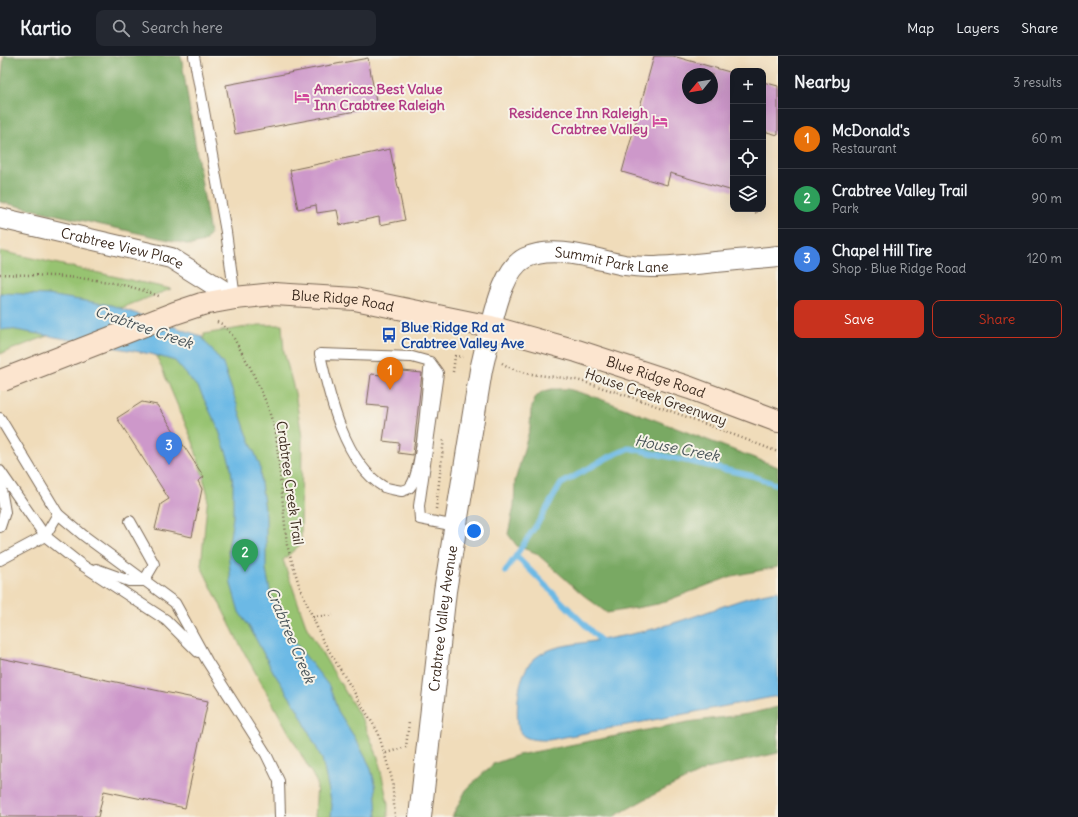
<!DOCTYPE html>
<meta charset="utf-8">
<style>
body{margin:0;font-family:Delius,sans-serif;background:#242831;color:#f1f3f6}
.controls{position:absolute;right:12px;top:12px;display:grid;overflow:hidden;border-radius:8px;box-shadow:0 4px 16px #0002}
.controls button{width:36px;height:36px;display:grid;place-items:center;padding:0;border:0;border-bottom:1px solid #363941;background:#171b24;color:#f1f3f6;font:20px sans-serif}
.compass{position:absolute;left:682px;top:12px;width:36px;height:36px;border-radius:50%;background:#171b24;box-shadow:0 4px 16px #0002;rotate:240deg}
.you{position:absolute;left:474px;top:475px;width:14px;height:14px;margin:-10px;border:3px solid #fff;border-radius:50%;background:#1a73e8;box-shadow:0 0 0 6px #1a73e833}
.badge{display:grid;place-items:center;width:26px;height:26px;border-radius:50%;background:#c8321e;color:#fff;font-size:13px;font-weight:700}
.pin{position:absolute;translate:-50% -33px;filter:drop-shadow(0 1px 2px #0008)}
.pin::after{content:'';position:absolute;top:21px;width:14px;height:12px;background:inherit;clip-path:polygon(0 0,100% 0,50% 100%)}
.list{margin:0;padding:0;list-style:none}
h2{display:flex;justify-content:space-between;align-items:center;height:52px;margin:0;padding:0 16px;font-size:17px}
h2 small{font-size:13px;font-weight:400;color:#9ea1a6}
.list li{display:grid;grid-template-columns:26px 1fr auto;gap:12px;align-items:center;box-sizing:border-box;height:60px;padding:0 16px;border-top:1px solid #363941}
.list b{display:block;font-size:15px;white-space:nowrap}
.list p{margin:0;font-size:13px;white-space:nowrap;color:#9ea1a6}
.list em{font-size:13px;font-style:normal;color:#9ea1a6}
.actions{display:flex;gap:8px;padding:12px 16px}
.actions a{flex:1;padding:9px 0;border:1px solid #c8321e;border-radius:8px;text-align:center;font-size:14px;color:#c8321e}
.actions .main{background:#c8321e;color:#fff}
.icon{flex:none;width:22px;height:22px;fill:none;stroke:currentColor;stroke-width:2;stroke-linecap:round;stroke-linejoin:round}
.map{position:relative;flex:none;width:778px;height:761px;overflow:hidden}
header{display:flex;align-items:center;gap:24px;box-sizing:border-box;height:56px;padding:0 20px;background:#171b24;border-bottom:1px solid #363941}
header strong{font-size:19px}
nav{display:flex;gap:22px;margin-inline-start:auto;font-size:14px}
.search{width:280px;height:36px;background:#242831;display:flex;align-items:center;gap:10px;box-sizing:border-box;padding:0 14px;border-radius:8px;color:#9ea1a6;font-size:15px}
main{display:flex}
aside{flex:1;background:#171b24}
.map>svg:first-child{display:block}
.green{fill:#97c371;stroke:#697648}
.forest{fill:#79a963;stroke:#5a6a40}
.water{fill:#6cb9e5;stroke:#547282}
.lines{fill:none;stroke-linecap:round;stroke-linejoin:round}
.stream{stroke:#6cb9e5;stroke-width:5.5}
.building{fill:#cd98ca;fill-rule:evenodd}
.service-casing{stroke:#7a6855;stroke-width:12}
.minor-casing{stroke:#7a6855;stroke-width:22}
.tertiary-casing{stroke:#7a6855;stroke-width:24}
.secondary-casing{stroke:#7a6855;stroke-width:24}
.path{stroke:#7a6855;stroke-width:2.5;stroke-dasharray:1 3;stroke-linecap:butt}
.service{stroke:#fff;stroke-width:10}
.minor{stroke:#fff;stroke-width:20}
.tertiary{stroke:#fff;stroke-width:22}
.secondary{stroke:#fce5cf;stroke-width:22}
.secondary-bridge-casing{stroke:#7a6855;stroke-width:24;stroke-linecap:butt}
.secondary-bridge{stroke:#fce5cf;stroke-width:22}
.labels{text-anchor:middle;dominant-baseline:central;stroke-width:4;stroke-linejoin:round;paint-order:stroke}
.hotel-label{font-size:14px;font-weight:bold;fill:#b23c85;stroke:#f7f3e8;text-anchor:start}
.street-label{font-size:14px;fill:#3b2a1e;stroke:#f7f3e8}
.transit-label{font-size:14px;font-weight:bold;fill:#164399;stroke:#f7f3e8;text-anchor:start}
.water-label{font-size:15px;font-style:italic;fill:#4a555a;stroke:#f7f3e8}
</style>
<header>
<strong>Kartio</strong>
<div class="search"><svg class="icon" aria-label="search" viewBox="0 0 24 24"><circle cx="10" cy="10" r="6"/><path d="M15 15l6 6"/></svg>Search here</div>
<nav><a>Map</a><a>Layers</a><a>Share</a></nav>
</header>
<main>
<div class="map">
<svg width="778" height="761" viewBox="0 0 778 761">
<rect width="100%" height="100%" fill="#f7f3e8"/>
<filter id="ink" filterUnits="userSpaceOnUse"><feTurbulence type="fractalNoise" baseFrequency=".025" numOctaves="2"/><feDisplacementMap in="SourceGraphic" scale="8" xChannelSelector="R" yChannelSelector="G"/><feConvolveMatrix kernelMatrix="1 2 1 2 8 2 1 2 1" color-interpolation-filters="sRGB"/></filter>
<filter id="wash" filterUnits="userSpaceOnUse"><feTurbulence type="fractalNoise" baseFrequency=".012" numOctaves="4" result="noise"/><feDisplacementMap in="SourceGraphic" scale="16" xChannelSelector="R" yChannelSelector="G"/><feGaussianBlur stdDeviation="0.9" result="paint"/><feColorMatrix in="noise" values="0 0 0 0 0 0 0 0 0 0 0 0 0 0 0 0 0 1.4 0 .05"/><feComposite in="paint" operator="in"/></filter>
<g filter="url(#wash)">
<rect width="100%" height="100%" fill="#f0dcba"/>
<!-- green -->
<g class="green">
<polygon points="0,195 171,233 0,298"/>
<polygon points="259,269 282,269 284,296 295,337 302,380 301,488 283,504 307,572 363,665 378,701 388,748 388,761 315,761 317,727 239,587 201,510 208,439 193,386 154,294 178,287 204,282 204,278"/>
</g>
<!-- forest -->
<g class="forest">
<polygon points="4,0 181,0 210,178 204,186 191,189 0,146 0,35"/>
<polygon points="552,333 568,333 595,341 778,411 778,511 732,520 658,548 607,557 582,538 536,497 517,490 508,478 514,450 515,425 530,372 531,354 535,342 541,336"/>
<polygon points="778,651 778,697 707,713 649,741 613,761 452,761 466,734 493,708 518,699 688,666 748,658"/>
</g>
<!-- water -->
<g class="water">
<polygon points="0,237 48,239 111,249 201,280 223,308 246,375 260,410 261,428 266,459 266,514 271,540 283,557 289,579 329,630 338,655 355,682 370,710 375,727 377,761 331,761 332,749 322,703 298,654 274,617 250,572 239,556 231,528 228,494 233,461 233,428 230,407 218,372 199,333 175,305 151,298 10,273 0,274"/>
<path d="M778,535V640L549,684C537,684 519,685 518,669C516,649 518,617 534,603C549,590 570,589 588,586C620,581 650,575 680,565C713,555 744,540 778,535Z"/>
</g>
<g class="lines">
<!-- stream -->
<g class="stream">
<polyline points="516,500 600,584"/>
<polyline points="505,516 541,462 561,428 607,402 629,392 753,420 778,429"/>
</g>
</g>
<g id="blocks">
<!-- building -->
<g class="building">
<path d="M654,0H673L733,17V135L670,117L667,129L622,116ZM688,18H712V42H688Z"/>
<polygon points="368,2 377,51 235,78 226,29"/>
<polygon points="763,26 778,30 778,79 763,75"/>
<polygon points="390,93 405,164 380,169 379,161 340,169 337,154 317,157 316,149 298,153 290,114"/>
<polygon points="394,314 422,317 413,399 398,397 399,387 383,385 388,351 367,349 371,318 393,320"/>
<polygon points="142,346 157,349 204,421 198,425 202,433 192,481 155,473 161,448 169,443 117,362"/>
<polygon points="0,602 208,645 185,752 104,735 98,761 0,761"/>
</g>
</g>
</g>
<g filter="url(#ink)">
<use href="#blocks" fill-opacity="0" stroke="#7a6855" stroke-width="1"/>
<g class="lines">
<!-- service casing -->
<g class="service-casing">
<g id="service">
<polyline points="194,0 226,176 235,242"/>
<path d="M430,306C427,328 423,417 410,431C409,433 405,434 402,435C397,434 389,433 384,431C345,408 329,340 320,298L412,301L430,306L438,317L419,450L420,463L456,470"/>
<polyline points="0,362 58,458 83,479 175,547 207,605 266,698 279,725 280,761"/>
<polyline points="0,415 45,480 79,507 166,564 198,596"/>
<polyline points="0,427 5,456 0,471"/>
<polyline points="0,504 45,480 58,458"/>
<polyline points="96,513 129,525 144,525 154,508 130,465"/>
</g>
</g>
<!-- minor casing -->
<g class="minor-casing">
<g id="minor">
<path id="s1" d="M0,162L171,202L235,242"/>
<path id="s2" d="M491,271C496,251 505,212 525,202C554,188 594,203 624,209C648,213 672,210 696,208C723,205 751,203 778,200"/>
</g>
</g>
<!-- tertiary casing -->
<g class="tertiary-casing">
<g id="tertiary">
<path id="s3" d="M420,761L445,535L481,314L491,271"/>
</g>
</g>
<!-- secondary casing -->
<g class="secondary-casing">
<g id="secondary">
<path id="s4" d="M202,248L235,242L274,238L355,243L491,271L577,295L690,332L778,365"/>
</g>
</g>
<!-- path -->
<g class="path">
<polyline points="753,153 758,159"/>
<path d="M0,218C54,220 110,220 161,241"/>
<polyline points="217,266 222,268 232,279 250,311 267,348 276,378 287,489 299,529 322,583 378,676 392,723 395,761"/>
<path d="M502,307C526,323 557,318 584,326C650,346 714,371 778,396"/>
<polyline points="453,316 455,300 463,301"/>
<polyline points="436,453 444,383"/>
<polyline points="313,561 333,559"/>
<polyline points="386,697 406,691 409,666"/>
</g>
<!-- service -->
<use href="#service" class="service"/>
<!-- minor -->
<use href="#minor" class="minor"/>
<!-- tertiary -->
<use href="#tertiary" class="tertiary"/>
<!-- secondary -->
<use href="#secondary" class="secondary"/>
<!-- secondary-bridge casing -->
<g class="secondary-bridge-casing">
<polyline id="secondary-bridge" points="3,324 175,257 202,248"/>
</g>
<!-- secondary-bridge -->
<use href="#secondary-bridge" class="secondary-bridge"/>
</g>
</g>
<!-- icons -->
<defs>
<g id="hotel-bare" transform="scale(1.2)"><path d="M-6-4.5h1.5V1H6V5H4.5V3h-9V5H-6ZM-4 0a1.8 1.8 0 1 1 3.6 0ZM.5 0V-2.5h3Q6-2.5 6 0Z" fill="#d1479c" stroke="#f7f3e8" stroke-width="2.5" paint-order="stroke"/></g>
<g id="bus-bare" transform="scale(1.2)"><path d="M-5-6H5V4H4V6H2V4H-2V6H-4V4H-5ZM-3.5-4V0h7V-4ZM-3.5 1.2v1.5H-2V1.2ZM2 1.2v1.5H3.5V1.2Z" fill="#1a4fb4" stroke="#f7f3e8" stroke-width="2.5" paint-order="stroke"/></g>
</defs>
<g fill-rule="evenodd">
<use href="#hotel-bare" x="302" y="41"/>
<use href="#hotel-bare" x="660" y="65"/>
<use href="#bus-bare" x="389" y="279"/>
</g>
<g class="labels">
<!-- hotel labels -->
<g class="hotel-label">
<text x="314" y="33">Americas Best Value<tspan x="314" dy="16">Inn Crabtree Raleigh</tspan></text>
<text x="648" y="57" text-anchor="end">Residence Inn Raleigh<tspan x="648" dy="16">Crabtree Valley</tspan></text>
</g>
<!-- street labels -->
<g class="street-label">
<text stroke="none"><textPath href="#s1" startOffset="126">Crabtree View Place</textPath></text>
<text stroke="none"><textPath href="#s2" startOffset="167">Summit Park Lane</textPath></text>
<text stroke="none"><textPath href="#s4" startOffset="142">Blue Ridge Road</textPath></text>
<text stroke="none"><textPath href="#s4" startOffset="465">Blue Ridge Road</textPath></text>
<text transform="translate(656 341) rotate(19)">House Creek Greenway</text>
<text transform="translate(290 427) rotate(82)">Crabtree Creek Trail</text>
<text stroke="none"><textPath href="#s3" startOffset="200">Crabtree Valley Avenue</textPath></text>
</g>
<!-- transit labels -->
<g class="transit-label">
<text x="401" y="271">Blue Ridge Rd at<tspan x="401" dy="16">Crabtree Valley Ave</tspan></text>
</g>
<!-- water labels -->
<g class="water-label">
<text transform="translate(144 271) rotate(19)">Crabtree Creek</text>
<text transform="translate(677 392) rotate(11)">House Creek</text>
<text transform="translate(291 579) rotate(67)">Crabtree Creek</text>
</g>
</g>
</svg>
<div class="controls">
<button>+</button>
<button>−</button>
<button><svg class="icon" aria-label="locate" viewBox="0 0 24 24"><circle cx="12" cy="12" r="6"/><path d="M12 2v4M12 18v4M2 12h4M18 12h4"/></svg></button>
<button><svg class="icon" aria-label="layers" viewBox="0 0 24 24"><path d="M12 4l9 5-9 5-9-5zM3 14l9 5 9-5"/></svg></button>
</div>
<svg class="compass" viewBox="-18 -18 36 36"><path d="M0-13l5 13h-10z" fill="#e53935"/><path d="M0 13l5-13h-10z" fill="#9ea1a6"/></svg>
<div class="you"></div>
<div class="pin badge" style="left:390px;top:334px;background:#e8710a">1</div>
<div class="pin badge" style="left:245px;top:516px;background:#2e9e5b">2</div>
<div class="pin badge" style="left:169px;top:409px;background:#3f7fe0">3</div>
</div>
<aside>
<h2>Nearby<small>3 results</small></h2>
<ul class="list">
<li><span class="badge" style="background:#e8710a">1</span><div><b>McDonald's</b><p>Restaurant</p></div><em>60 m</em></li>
<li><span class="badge" style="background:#2e9e5b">2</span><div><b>Crabtree Valley Trail</b><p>Park</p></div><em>90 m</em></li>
<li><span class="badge" style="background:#3f7fe0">3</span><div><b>Chapel Hill Tire</b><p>Shop · Blue Ridge Road</p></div><em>120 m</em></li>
</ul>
<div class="actions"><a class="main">Save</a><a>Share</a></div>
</aside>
</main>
